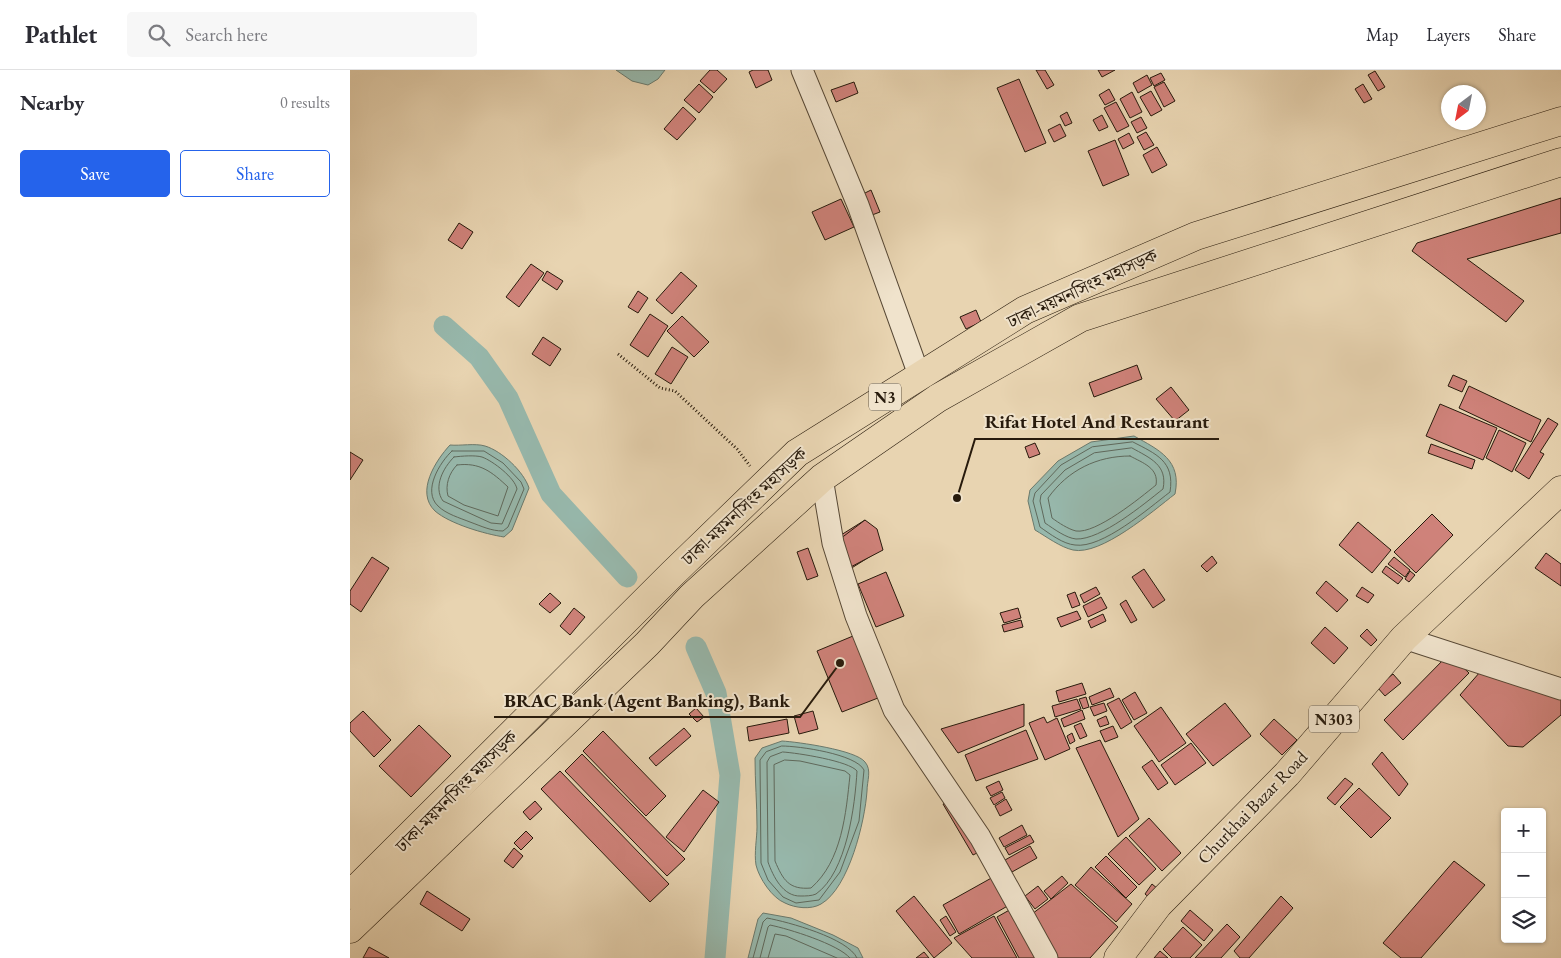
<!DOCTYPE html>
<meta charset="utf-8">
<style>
body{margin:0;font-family:"EB Garamond","Noto Serif Bengali",serif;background:#f7f7f7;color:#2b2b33}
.controls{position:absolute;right:15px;bottom:15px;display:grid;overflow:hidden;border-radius:5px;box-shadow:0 1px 4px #0004}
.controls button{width:45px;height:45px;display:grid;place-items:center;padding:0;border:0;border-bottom:1px solid #e1e1e2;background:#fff;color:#2b2b33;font:25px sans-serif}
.compass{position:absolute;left:1091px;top:15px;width:45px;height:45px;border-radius:50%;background:#fff;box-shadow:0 1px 4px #0004;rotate:212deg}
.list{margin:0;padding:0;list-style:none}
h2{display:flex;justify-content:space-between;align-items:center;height:65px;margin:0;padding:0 20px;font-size:21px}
h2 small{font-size:16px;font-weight:400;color:#7c7c81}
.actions{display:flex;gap:10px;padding:15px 20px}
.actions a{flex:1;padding:11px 0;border:1px solid #2563eb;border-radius:5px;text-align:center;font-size:18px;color:#2563eb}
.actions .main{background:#2563eb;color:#fff}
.icon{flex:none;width:28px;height:28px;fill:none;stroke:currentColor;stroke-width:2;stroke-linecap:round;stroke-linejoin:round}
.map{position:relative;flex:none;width:1211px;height:888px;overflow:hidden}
header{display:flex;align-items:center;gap:30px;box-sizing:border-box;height:70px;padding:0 25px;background:#fff;border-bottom:1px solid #e1e1e2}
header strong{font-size:24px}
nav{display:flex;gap:28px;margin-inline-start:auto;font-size:18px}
.search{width:350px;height:45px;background:#f7f7f7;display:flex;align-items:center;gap:12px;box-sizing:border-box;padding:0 18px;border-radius:5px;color:#7c7c81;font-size:19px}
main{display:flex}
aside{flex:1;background:#fff}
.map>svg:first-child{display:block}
.water{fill:#97b8ac;stroke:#6a796c}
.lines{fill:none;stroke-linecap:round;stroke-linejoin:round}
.shore{stroke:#5f695c;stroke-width:1}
.canal{stroke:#97b8ac;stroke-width:21}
.building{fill:#cf827a;stroke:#271a0c}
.minor-casing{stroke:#574835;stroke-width:23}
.trunk-casing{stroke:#271a0c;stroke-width:29}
.path{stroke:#271a0c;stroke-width:3;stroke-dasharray:1 2.5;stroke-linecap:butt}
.minor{stroke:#f0e3cc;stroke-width:21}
.trunk{stroke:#e8d4b1;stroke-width:28}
.labels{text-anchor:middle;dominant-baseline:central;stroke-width:4;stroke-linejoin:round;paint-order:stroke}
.shield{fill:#f0e3cc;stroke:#635646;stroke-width:1}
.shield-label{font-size:16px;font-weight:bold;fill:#271a0c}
.street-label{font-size:18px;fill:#271a0c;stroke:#f0e3cc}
.leader{fill:none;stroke:#271a0c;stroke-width:2}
.callout-dot{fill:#271a0c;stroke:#f0e3cc;stroke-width:2}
.callout-label{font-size:19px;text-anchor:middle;font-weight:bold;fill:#271a0c;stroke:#f0e3cc;stroke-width:4;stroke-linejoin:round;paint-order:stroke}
</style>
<header>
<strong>Pathlet</strong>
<div class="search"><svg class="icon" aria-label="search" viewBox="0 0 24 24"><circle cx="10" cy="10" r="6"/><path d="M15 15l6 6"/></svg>Search here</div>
<nav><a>Map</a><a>Layers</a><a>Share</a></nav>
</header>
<main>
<aside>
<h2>Nearby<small>0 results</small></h2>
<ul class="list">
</ul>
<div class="actions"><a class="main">Save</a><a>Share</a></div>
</aside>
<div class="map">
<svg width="1211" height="888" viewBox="0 0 1211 888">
<rect width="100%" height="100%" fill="#e8d4b1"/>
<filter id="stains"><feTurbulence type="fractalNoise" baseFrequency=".004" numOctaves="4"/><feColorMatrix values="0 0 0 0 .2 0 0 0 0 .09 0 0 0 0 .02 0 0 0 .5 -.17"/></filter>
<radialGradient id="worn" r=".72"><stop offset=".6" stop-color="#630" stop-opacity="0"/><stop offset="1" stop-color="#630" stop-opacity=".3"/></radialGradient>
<!-- water -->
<g class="water">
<polygon points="266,0 315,0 308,9 298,15 282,11"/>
<path d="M784,366C809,380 832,390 825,424C803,441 751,486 723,480C710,477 697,467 685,460L678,431L680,420L708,391L741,372Z"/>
<path d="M100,375C110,376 125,373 135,376C152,381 174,402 179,418L162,460L154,467C135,464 100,454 85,441C65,422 86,390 100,375Z"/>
<path d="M432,671C448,672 506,680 515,692C522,700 517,711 517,721C515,751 499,818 471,834C461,840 445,838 435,833C422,828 409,808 406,795C404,783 407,768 407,757C407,734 405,711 405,688L412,678Z"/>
<polygon points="413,843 441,848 483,865 508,878 513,888 398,888 408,849"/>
</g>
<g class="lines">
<!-- shore -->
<g class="shore">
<path d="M783,372C806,384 825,391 820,422C799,438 752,479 725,475C713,474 700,464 690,457L683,431L685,423L711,395L742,377Z"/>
<path d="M782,378C800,388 818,395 813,419C794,434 751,470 726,469C716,468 704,459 695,453L690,431L691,425L715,400L744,383Z"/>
<path d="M102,381H134L153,393L171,412L174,419L158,457L153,461C141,461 131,456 120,452C110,448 96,444 88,436C72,421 90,392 102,381Z"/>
<path d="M780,386C793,393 809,398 806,415C790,428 746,464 726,461C718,459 709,453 702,448L698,428C718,400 747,386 780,386Z"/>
<path d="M104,387C112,386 125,385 132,387C143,391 165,408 167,419L152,454L141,453L93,431C83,417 93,398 104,387Z"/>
<path d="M107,395C130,392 142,402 158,417L148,446L114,435L98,426C95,415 99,403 107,395Z"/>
<path d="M432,676C449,676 506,684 514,700L509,751L490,802L469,830L446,833L433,827L418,810L411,793L410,690L416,682Z"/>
<path d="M433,682C448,683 499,691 507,701C505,735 497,802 466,824C462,826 455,826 451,826C433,827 423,806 418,792L417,692L420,687Z"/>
<path d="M435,690L450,691L495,701L500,705C496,743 492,791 461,818C439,820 433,810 425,791L424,695Z"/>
<path d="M403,888L413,852L417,848C438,852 498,868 507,888"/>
<path d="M410,888L418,857L420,855C439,859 488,874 500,888"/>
<polyline points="418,888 425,864 436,866 487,888"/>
</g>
<!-- canal -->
<g class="canal">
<polyline points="94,256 129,287 158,328 201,424 277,507"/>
<polyline points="346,577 366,623 380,705 365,888"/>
</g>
</g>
<!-- building -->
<g class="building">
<polygon points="360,0 367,0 377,9 364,23 350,11"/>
<polygon points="403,0 418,0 422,10 406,18 399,2"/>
<polygon points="686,0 695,0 704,15 697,19"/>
<polygon points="748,0 765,0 752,7"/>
<polygon points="1025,1 1035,17 1028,21 1018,5"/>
<polygon points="811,3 815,10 804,16 800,8"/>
<polygon points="797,5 802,15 788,23 783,13"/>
<polygon points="669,9 696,73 675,82 647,18"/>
<polygon points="504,12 508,23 486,32 481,20"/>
<polygon points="814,12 825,31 814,37 804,17"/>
<polygon points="349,14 363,27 349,43 334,30"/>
<polygon points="1013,14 1022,29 1014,33 1005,19"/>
<polygon points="759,19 765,30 755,35 749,25"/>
<polygon points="801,21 812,40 801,46 790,27"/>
<polygon points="782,22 792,42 780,48 770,29"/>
<polygon points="766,32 779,56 767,62 754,38"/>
<polygon points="333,37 346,49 327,70 314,59"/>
<polygon points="717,42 722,53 715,56 710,46"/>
<polygon points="752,45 758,57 749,61 743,50"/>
<polygon points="791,47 797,58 787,63 781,52"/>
<polygon points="710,54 716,66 704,72 698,60"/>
<polygon points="796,62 804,75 794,80 787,67"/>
<polygon points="779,63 784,73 773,79 768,69"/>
<polygon points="765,70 779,105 753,116 738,81"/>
<polygon points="807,77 817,95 802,103 793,85"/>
<polygon points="521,120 530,142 522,145 513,124"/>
<polygon points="1211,128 1211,163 1117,189 1174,231 1156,252 1062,181 1067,173"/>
<polygon points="491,129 504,157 475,170 462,142"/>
<polygon points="109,153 123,162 112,179 98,170"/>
<polygon points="181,194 194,203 169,237 156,227"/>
<polygon points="197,201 213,211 207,220 192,210"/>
<polygon points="331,202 347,216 322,244 306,230"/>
<polygon points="288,221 298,228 288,243 278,237"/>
<polygon points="626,240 631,252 616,259 610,247"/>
<polygon points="300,244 318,256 298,287 280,275"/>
<polygon points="332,246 359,272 344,287 317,261"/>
<polygon points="193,267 211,279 200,296 182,284"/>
<polygon points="322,277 338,287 321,314 305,304"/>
<polygon points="787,295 792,309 744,327 739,313"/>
<polygon points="1103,305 1117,311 1112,322 1098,316"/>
<polygon points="1119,316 1191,350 1181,372 1109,338"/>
<polygon points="821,317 839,340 825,351 806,329"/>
<polygon points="1090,334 1147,358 1133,390 1076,366"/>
<polygon points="1198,348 1208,354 1190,382 1194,384 1179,409 1165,400"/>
<polygon points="1149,360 1176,373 1162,402 1136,388"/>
<polygon points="685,373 690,384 679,388 675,377"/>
<polygon points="1081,374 1125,390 1122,399 1078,383"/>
<polygon points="0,382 13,390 0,410"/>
<polygon points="1082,444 1103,465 1066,503 1044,482"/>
<polygon points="515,450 532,479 500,499 491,465"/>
<polygon points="515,450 527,459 533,480 495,500 490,469"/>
<polygon points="1008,452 1041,480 1022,503 989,475"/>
<polygon points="458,478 468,506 457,510 447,482"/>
<polygon points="1196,483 1211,494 1211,516 1185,498"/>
<polygon points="862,486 867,493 857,502 851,496"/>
<polygon points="22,487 39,498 11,542 0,534 0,521"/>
<polygon points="1044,487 1060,500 1055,507 1038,494"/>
<polygon points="1036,496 1053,508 1048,514 1032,502"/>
<polygon points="794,499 815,530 803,538 782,507"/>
<polygon points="1060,501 1065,505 1059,512 1055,509"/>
<polygon points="536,502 554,546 526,557 508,514"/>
<polygon points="976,511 998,530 987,542 966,523"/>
<polygon points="746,517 750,524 734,533 730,525"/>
<polygon points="1012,517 1024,525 1018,533 1006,526"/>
<polygon points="725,522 730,535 722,538 717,525"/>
<polygon points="200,523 211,533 200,543 189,534"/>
<polygon points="751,527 757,538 738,547 733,536"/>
<polygon points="776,530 787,550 781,553 770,534"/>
<polygon points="224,538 235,547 220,565 210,556"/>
<polygon points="668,538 671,548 654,553 650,543"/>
<polygon points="727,541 731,549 711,557 707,548"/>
<polygon points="753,544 756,551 741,558 738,551"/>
<polygon points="671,550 673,557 654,562 652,555"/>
<polygon points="975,557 998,578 984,594 961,573"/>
<polygon points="1017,559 1027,570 1021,576 1010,566"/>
<polygon points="503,566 528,628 492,642 467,581"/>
<polygon points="1099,584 1119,603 1053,670 1034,650"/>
<polygon points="1130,602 1211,626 1211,645 1173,677 1158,676 1110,625"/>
<polygon points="1043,604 1051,613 1035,626 1027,617"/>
<polygon points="732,613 736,624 709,632 706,621"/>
<polygon points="760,618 764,627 742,635 739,627"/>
<polygon points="785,622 797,643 784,650 772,630"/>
<polygon points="736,627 739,637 733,639 729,629"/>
<polygon points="769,628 782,652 771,659 757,634"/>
<polygon points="727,629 731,639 705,647 702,636"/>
<polygon points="754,633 757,641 744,646 740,637"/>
<polygon points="875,633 901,666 863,696 836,664"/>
<polygon points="674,634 674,656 608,683 591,659"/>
<polygon points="811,637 836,673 809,692 784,656"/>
<polygon points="346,638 354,647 347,652 339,644"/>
<polygon points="732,640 735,649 714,657 711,649"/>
<polygon points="13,641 41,670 24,687 0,661 0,653"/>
<polygon points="463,641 468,659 449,664 444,646"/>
<polygon points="756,646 759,654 750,657 747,650"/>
<polygon points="694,647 697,653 707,648 720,679 695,690 679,653"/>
<polygon points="437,649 439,663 399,671 397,657"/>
<polygon points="924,649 947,670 932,685 910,664"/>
<polygon points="731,653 737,666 730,669 724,656"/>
<polygon points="69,655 101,686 61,727 29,696"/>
<polygon points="763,656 768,667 755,672 750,661"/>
<polygon points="334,658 341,666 306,696 299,688"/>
<polygon points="676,660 688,689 626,711 615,685"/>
<polygon points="253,661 316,726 296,746 233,681"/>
<polygon points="722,663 725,671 720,674 717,666"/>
<polygon points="750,670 789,749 768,767 726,678"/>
<polygon points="841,673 856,693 825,715 811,695"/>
<polygon points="1032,682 1058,714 1049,726 1022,694"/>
<polygon points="232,684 335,789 317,806 215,701"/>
<polygon points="802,690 818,713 808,720 792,697"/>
<polygon points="210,701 319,814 300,832 191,719"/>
<polygon points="995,708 1003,714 985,735 977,728"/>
<polygon points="649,711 653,720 641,726 636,717"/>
<polygon points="1009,718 1041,748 1021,768 990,737"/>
<polygon points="353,720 369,732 334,782 316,767"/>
<polygon points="652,722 655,728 644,735 640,728"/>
<polygon points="603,728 633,780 623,785 593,734"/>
<polygon points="656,729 662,740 650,746 645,736"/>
<polygon points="185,731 192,739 180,750 173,742"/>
<polygon points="799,748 831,783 812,801 779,766"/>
<polygon points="672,755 677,765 654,777 649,768"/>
<polygon points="176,761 183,768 171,780 164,773"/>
<polygon points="680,765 684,772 659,785 655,778"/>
<polygon points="776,767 806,799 789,815 758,784"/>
<polygon points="680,776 687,788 662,802 655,790"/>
<polygon points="164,778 173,786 163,798 154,791"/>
<polygon points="756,786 787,817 776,828 745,797"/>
<polygon points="1104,791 1135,815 1071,888 1051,888 1033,873"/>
<polygon points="741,797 782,834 766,852 725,815"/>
<polygon points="645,806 661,834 609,864 593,835"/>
<polygon points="712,806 718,813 701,829 694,821"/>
<polygon points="721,814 768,857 740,888 706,888 682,844"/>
<polygon points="802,814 808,819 801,829 795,824"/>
<polygon points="688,816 698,829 685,839 675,826"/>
<polygon points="77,821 120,849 112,861 70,834"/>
<polygon points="564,826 602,873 584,888 546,841"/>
<polygon points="931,826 943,838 899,888 890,888 884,881"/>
<polygon points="663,838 689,888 669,888 647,847"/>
<polygon points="840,840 863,860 854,871 831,851"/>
<polygon points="596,846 606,862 600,866 590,850"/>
<polygon points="644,846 667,888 622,888 604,868"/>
<polygon points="877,854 890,867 871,888 845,888"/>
<polygon points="833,857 852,875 840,888 822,888 813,879"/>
<polygon points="19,877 39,888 13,888"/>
<polygon points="810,881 818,888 804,888"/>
<polygon points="574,882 579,888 566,888"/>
</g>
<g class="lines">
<!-- minor casing -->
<g class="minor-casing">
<g id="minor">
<polyline points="452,0 508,135 569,305"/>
<polyline points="472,408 483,473 506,546 544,640 630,767 697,888"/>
<polyline points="1054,568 1211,619"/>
</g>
</g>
<!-- trunk casing -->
<g class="trunk-casing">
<g id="trunk">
<polyline points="0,825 322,504 447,383 675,240 846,166 1211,51"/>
<polyline points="0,859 297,574 342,526 472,408 588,328 730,248 1211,92"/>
<polyline points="768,888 808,835 937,704 1054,568 1211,420"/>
</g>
</g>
<!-- path -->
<polyline class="path" points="268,284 310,318 325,321 387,379 400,396"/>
<!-- minor -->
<use href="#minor" class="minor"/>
<!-- trunk -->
<use href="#trunk" class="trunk"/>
</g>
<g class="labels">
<!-- shield labels -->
<g class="shield">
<rect x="519" y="313.5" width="32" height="27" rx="4"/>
<rect x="959" y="635.5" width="50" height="27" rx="4"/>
</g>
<g class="shield-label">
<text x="535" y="327">N3</text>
<text x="984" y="649">N303</text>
</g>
<!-- street labels -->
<g class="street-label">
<text transform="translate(732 218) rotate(-25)">ঢাকা-ময়মনসিংহ মহাসড়ক</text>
<text transform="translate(394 436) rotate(-43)">ঢাকা-ময়মনসিংহ মহাসড়ক</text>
<text transform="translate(106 721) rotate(-45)">ঢাকা-ময়মনসিংহ মহাসড়ক</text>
<text transform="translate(902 737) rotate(-46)">Churkhai Bazar Road</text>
</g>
</g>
<!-- callouts -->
<path class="leader" d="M607 428L625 369H869M490 593L450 647H144"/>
<g class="callout-dot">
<circle cx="607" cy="428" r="5"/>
<circle cx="490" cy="593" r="5"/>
</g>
<g class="callout-label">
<text x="747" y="358">Rifat Hotel And Restaurant</text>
<text x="297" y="637">BRAC Bank (Agent Banking), Bank</text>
</g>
<rect width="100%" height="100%" filter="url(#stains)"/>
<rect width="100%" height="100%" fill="url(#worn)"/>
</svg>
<div class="controls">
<button>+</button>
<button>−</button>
<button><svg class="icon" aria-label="layers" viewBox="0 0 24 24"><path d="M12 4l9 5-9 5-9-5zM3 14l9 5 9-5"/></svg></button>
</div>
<svg class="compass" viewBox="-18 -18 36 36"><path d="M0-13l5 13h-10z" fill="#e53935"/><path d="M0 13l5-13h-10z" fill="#7c7c81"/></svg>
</div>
</main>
